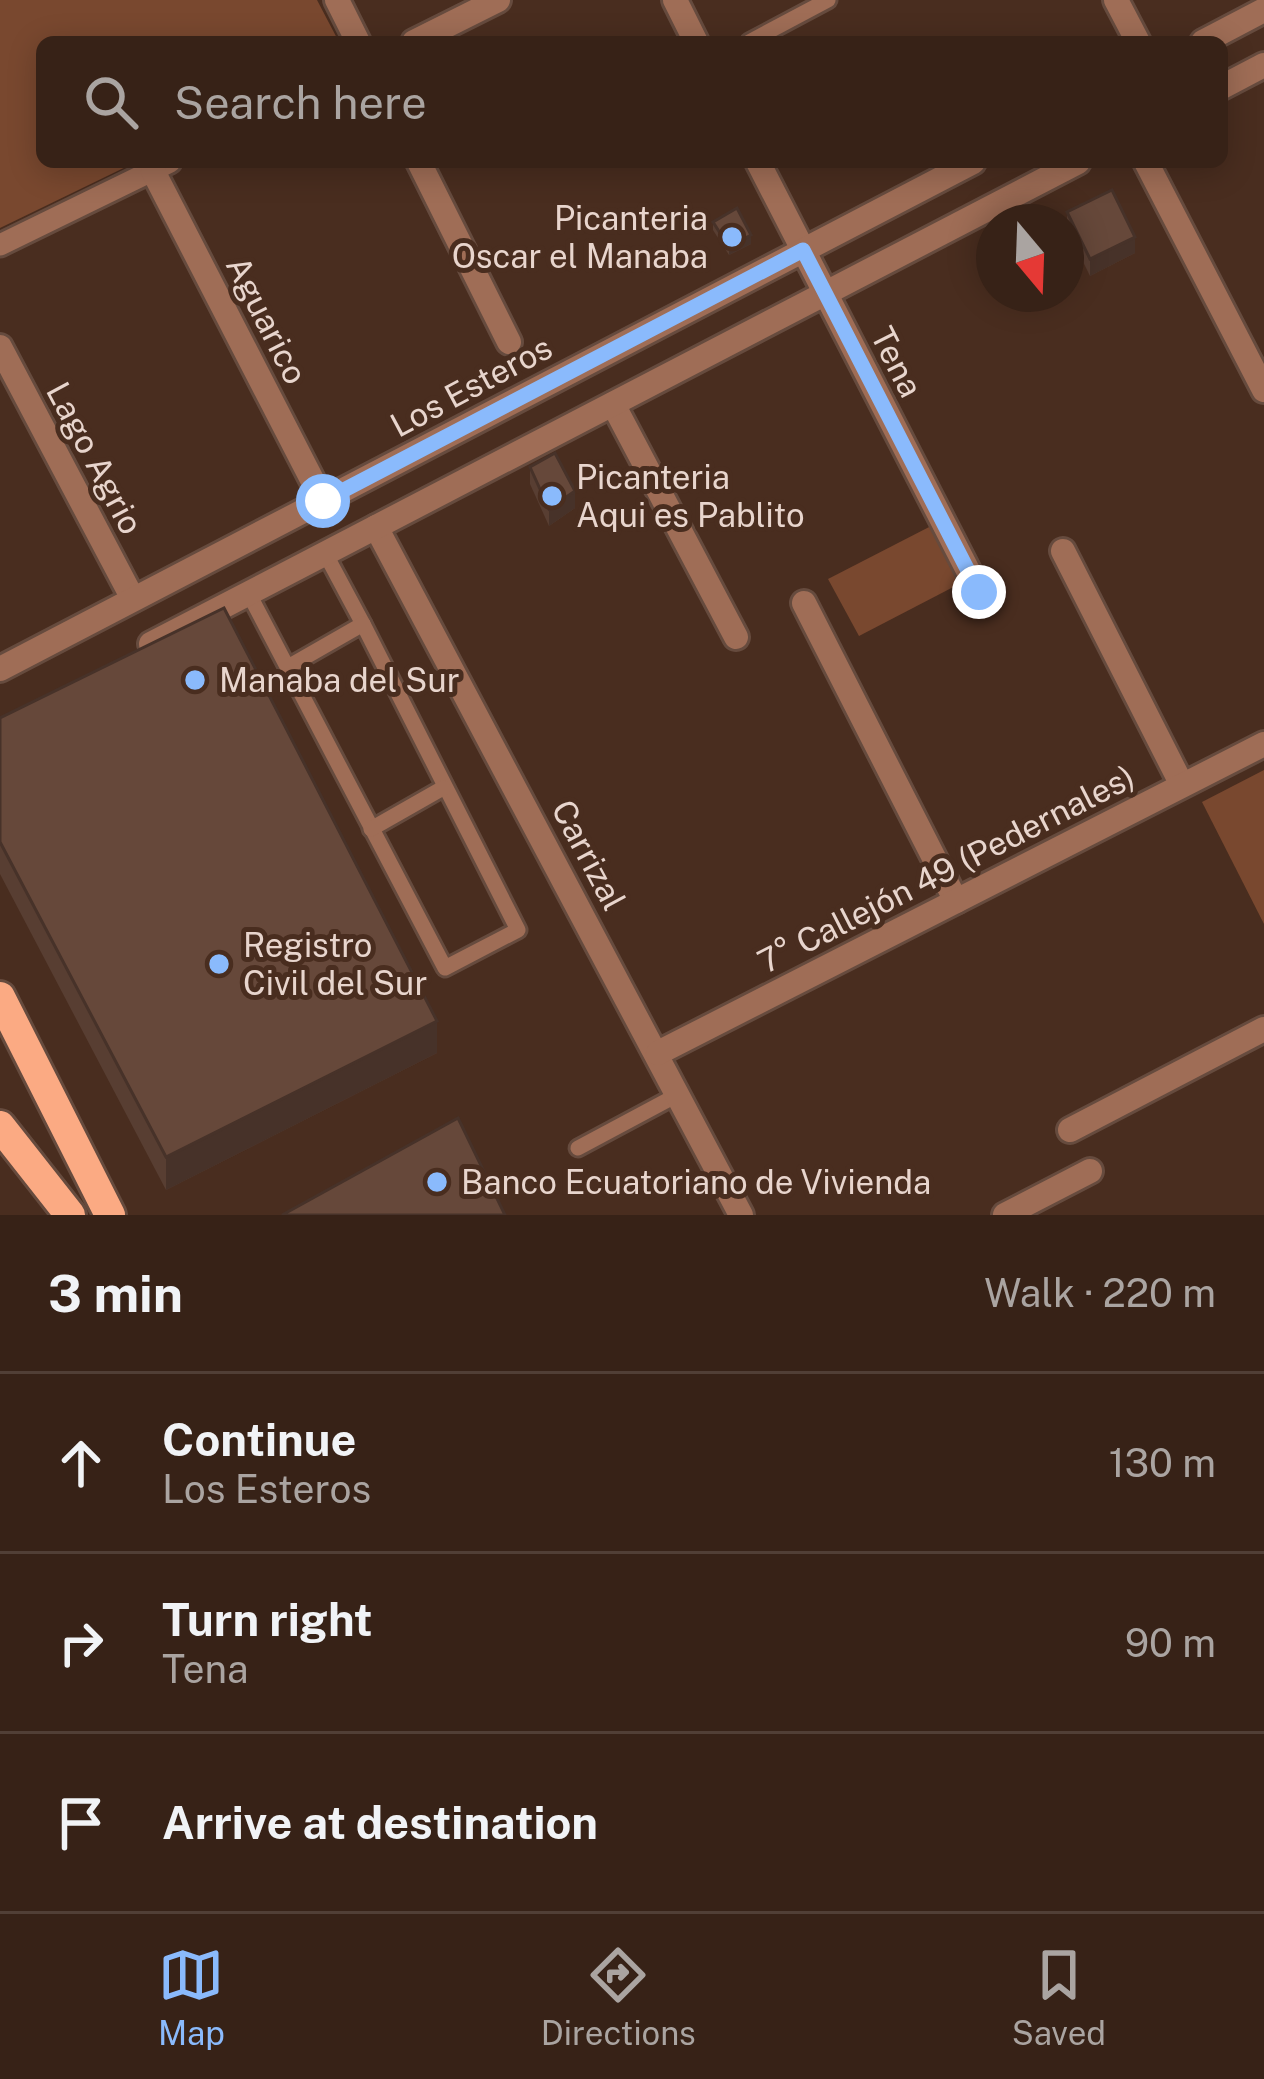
<!DOCTYPE html>
<meta charset="utf-8">
<style>
body{margin:0;font-family:"Public Sans",sans-serif;background:#422f24;color:#f1f3f6}
.compass{position:absolute;left:976px;top:204px;width:108px;height:108px;border-radius:50%;background:#372217;box-shadow:0 6px 30px #0003;rotate:161deg}
.stop{position:absolute;width:36px;height:36px;margin:-27px;border:9px solid #8abafc;border-radius:50%;background:#fff}
.stop.end{background:#8abafc;border-color:#fff;box-shadow:0 3px 12px #0008}
.list{margin:0;padding:0;list-style:none}
h2{display:flex;justify-content:space-between;align-items:center;height:156px;margin:0;padding:0 48px;font-size:51px}
h2 small{font-size:39px;font-weight:400;color:#aaa4a1}
.list li{display:grid;grid-template-columns:78px 1fr auto;gap:36px;align-items:center;box-sizing:border-box;height:180px;padding:0 48px;border-top:3px solid #513f36}
.list b{display:block;font-size:45px;white-space:nowrap}
.list p{margin:0;font-size:39px;white-space:nowrap;color:#aaa4a1}
.list em{font-size:39px;font-style:normal;color:#aaa4a1}
.icon{flex:none;width:66px;height:66px;fill:none;stroke:currentColor;stroke-width:2;stroke-linecap:round;stroke-linejoin:round}
.map{position:relative;flex:none;width:1264px;height:1215px;overflow:hidden}
.search{position:absolute;background:#372217;box-shadow:0 6px 30px #0003;left:36px;right:36px;top:36px;height:132px;display:flex;align-items:center;gap:30px;box-sizing:border-box;padding:0 42px;border-radius:18px;color:#aaa4a1;font-size:45px}
.sheet{height:696px;background:#372217}
nav{display:flex;justify-content:space-around;align-items:center;box-sizing:border-box;height:168px;border-top:3px solid #513f36;background:#372217;font-size:33px;color:#aaa4a1}
nav a{display:grid;justify-items:center;gap:6px}
nav .on{color:#8abafc}
.map>svg:first-child{display:block}
.green{fill:#79482f}
.lines{fill:none;stroke-linecap:round;stroke-linejoin:round}
.service-casing{stroke:#664b3e;stroke-width:21}
.pedestrian-casing{stroke:#664b3e;stroke-width:27}
.minor-casing{stroke:#664b3e;stroke-width:30}
.tertiary-casing{stroke:#664b3e;stroke-width:30}
.primary-casing{stroke:#664b3e;stroke-width:36}
.service{stroke:#9f6d56;stroke-width:15}
.pedestrian{stroke:#9f6d56;stroke-width:21}
.minor{stroke:#9f6d56;stroke-width:24}
.tertiary{stroke:#9f6d56;stroke-width:24}
.primary{stroke:#fbaa83;stroke-width:30}
.wall{fill:#583e32}
.shaded-wall{fill:#473229}
.building{fill:#66483a;stroke:#473229;stroke-width:3}
.route{stroke:#8abafc;stroke-width:15}
.poi-dot{fill:#8abafc;stroke:#492d1f;stroke-width:4.5}
.labels{text-anchor:middle;dominant-baseline:central;stroke-width:10;stroke-linejoin:round;paint-order:stroke}
.poi-label{font-size:33px;fill:#e8d5cd;stroke:#492d1f;text-anchor:start}
.street-label{font-size:33px;fill:#e8d5cd;stroke:#492d1f}
</style>
<div class="map">
<svg width="1264" height="1215" viewBox="0 0 1264 1215">
<rect width="100%" height="100%" fill="#492d1f"/>
<!-- green -->
<g class="green">
<polygon points="0,0 317,0 339,42 42,42 42,162 136,162 0,228"/>
<polygon points="933,525 963,582 859,636 828,579"/>
<polygon points="1264,770 1264,924 1202,802"/>
</g>
<g class="lines">
<!-- service casing -->
<g class="service-casing">
<g id="service">
<polyline points="749,42 828,0"/>
<polyline points="325,553 363,624"/>
<polyline points="249,594 445,968 518,930 363,624 288,667"/>
<polyline points="371,829 443,788"/>
<polyline points="578,1148 679,1094"/>
</g>
</g>
<!-- pedestrian casing -->
<g class="pedestrian-casing">
<polyline id="pedestrian" points="0,245 170,162"/>
</g>
<!-- minor casing -->
<g class="minor-casing">
<g id="minor">
<polyline points="337,0 358,42"/>
<polyline points="675,0 696,42"/>
<polyline points="1116,0 1138,42"/>
<polyline points="414,42 498,0"/>
<polyline points="419,162 509,342"/>
<polyline points="758,162 979,592"/>
<polyline points="1146,162 1264,390"/>
<polyline points="153,171 323,501"/>
<polyline points="0,347 133,599"/>
<polyline points="613,404 736,637"/>
<polyline points="376,527 741,1215"/>
<polyline points="1063,551 1182,785"/>
<polyline points="804,603 956,901"/>
<polyline points="658,1053 1264,744"/>
<polyline points="1070,1130 1264,1029"/>
<polyline points="1005,1215 1090,1171"/>
</g>
</g>
<!-- tertiary casing -->
<g class="tertiary-casing">
<g id="tertiary">
<polyline points="1203,42 1264,10"/>
<polyline points="1222,87 1264,65"/>
<polyline points="151,644 1078,162"/>
<polyline points="0,669 973,162"/>
</g>
</g>
<!-- primary casing -->
<g class="primary-casing">
<g id="primary">
<polyline points="0,997 110,1215"/>
<polyline points="0,1126 70,1215"/>
</g>
</g>
<!-- service -->
<use href="#service" class="service"/>
<!-- pedestrian -->
<use href="#pedestrian" class="pedestrian"/>
<!-- minor -->
<use href="#minor" class="minor"/>
<!-- tertiary -->
<use href="#tertiary" class="tertiary"/>
<!-- primary -->
<use href="#primary" class="primary"/>
</g>
<!-- wall -->
<g class="wall">
<polygon points="1067,212 1135,253 1090,276 1067,229"/>
<polygon points="713,222 751,244 729,255 713,230"/>
<polygon points="530,467 575,508 549,526 530,484"/>
<polygon points="0,718 437,1053 166,1190 0,874"/>
</g>
<!-- shaded-wall -->
<g class="shaded-wall">
<polygon points="751,235 751,244 729,255 729,247"/>
<polygon points="1135,237 1135,253 1090,276 1090,259"/>
<polygon points="575,491 575,508 549,526 549,509"/>
<polygon points="437,1021 437,1053 166,1190 166,1157"/>
</g>
<!-- building -->
<g class="building">
<polygon points="1112,190 1135,237 1090,259 1067,212"/>
<polygon points="737,208 751,235 729,247 713,222"/>
<polygon points="555,453 575,491 549,509 530,467"/>
<polygon points="224,608 437,1021 166,1157 0,842 0,718"/>
<polygon points="458,1118 505,1215 282,1215"/>
</g>
<g class="lines">
<!-- route -->
<polyline class="route" points="323,501 803,250 979,592"/>
</g>
<!-- markers -->
<g class="poi-dot">
<circle cx="732" cy="237" r="12"/>
<circle cx="552" cy="496" r="12"/>
<circle cx="195" cy="680" r="12"/>
<circle cx="219" cy="964" r="12"/>
<circle cx="437" cy="1182" r="12"/>
</g>
<g class="labels">
<!-- poi labels -->
<g class="poi-label">
<text x="708" y="218" text-anchor="end">Picanteria<tspan x="708" dy="38">Oscar el Manaba</tspan></text>
<text x="576" y="477">Picanteria<tspan x="576" dy="38">Aqui es Pablito</tspan></text>
<text x="219" y="680">Manaba del Sur</text>
<text x="243" y="945">Registro<tspan x="243" dy="38">Civil del Sur</tspan></text>
<text x="461" y="1182">Banco Ecuatoriano de Vivienda</text>
</g>
<!-- street labels -->
<g class="street-label">
<text transform="translate(267 320) rotate(63)">Aguarico</text>
<text transform="translate(897 362) rotate(63)">Tena</text>
<text transform="translate(471 386) rotate(-28)">Los Esteros</text>
<text transform="translate(95 458) rotate(62)">Lago Agrio</text>
<text transform="translate(589 855) rotate(62)">Carrizal</text>
<text transform="translate(946 869) rotate(-27)">7° Callejón 49 (Pedernales)</text>
</g>
</g>
</svg>
<svg class="compass" viewBox="-18 -18 36 36"><path d="M0-13l5 13h-10z" fill="#e53935"/><path d="M0 13l5-13h-10z" fill="#aaa4a1"/></svg>
<div class="stop" style="left:323px;top:501px"></div>
<div class="stop end" style="left:979px;top:592px"></div>
<div class="search"><svg class="icon" aria-label="search" viewBox="0 0 24 24"><circle cx="10" cy="10" r="6"/><path d="M15 15l6 6"/></svg>Search here</div>
</div>
<section class="sheet">
<h2>3 min<small>Walk · 220 m</small></h2>
<ul class="list">
<li><svg class="icon" aria-label="ahead" viewBox="0 0 24 24"><path d="M12 20V5M6 11l6-6 6 6"/></svg><div><b>Continue</b><p>Los Esteros</p></div><em>130 m</em></li>
<li><svg class="icon" aria-label="right" viewBox="0 0 24 24"><path d="M7 20v-9h11M14 6l5 5-5 5"/></svg><div><b>Turn right</b><p>Tena</p></div><em>90 m</em></li>
<li><svg class="icon" aria-label="arrive" viewBox="0 0 24 24"><path d="M6 21V4h12l-3 4 3 4H6"/></svg><div><b>Arrive at destination</b></div></li>
</ul>
</section>
<nav>
<a class="on"><svg class="icon" aria-label="map" viewBox="0 0 24 24"><path d="M3 6l6-2 6 2 6-2v14l-6 2-6-2-6 2zM9 4v14M15 6v14"/></svg>Map</a>
<a><svg class="icon" aria-label="directions" viewBox="0 0 24 24"><path d="M12 3l9 9-9 9-9-9zM9 14v-3h6M13 9l2 2-2 2"/></svg>Directions</a>
<a><svg class="icon" aria-label="saved" viewBox="0 0 24 24"><path d="M7 4h10v16l-5-4-5 4z"/></svg>Saved</a>
</nav>
